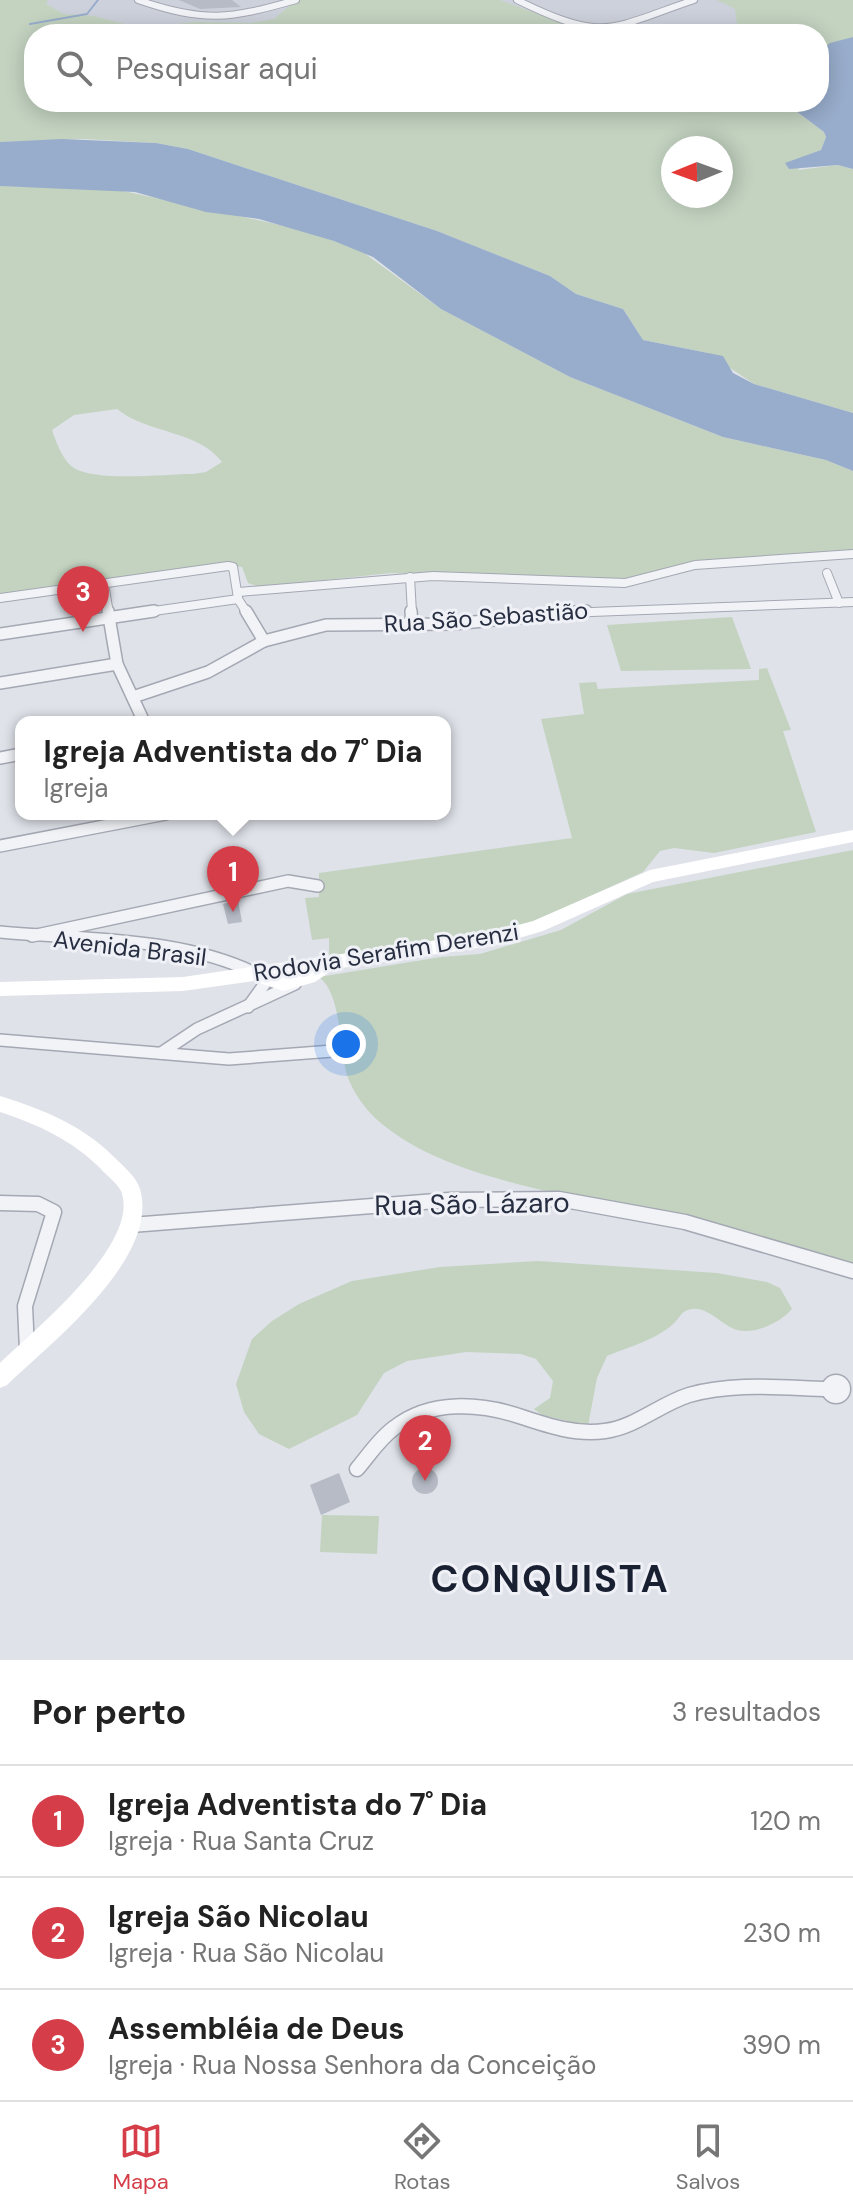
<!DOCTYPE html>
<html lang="pt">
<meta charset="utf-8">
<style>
body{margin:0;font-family:"DM Sans",sans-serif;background:#f6f6f6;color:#222}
.compass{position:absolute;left:661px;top:136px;width:72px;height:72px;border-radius:50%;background:#fff;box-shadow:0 4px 20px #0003;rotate:269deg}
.you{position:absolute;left:346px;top:1044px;width:28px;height:28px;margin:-20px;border:6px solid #fff;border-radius:50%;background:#1a73e8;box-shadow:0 0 0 12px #1a73e833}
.badge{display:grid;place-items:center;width:52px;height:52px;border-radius:50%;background:#d53e48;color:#fff;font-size:26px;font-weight:700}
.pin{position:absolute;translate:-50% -66px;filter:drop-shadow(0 2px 4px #0008)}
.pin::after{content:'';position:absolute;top:42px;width:28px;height:24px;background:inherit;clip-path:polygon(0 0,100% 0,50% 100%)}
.popup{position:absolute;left:15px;top:716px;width:436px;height:104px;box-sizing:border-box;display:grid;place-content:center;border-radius:16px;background:#fff;filter:drop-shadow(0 2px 6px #0005);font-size:26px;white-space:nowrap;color:#767676}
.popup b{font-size:30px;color:#222}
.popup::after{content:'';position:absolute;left:50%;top:100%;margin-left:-16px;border:16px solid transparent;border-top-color:#fff}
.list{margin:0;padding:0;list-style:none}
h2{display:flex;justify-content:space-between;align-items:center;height:104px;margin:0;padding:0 32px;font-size:34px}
h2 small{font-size:26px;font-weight:400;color:#767676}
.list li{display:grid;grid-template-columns:52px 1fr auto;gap:24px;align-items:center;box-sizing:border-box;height:112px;padding:0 32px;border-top:2px solid #e0e0e0}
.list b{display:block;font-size:30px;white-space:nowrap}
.list p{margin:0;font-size:26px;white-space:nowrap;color:#767676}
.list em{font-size:26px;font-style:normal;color:#767676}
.icon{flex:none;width:44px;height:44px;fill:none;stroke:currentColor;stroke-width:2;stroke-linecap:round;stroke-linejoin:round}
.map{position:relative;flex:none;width:853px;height:1660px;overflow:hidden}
.search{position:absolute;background:#fff;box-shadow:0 4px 20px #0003;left:24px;right:24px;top:24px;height:88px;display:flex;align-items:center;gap:20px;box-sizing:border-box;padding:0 28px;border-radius:32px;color:#767676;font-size:30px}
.sheet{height:440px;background:#fff}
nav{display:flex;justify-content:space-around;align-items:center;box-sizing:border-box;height:112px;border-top:2px solid #e0e0e0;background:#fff;font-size:22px;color:#767676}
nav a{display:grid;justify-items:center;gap:4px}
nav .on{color:#d53e48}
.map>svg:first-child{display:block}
.built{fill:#cdd1db}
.green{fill:#c3d3c0;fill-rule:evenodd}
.water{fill:#98adcb}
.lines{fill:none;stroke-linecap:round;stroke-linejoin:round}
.stream{stroke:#98adcb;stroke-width:2}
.building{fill:#b6bbc6}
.street-far3-casing{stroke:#a4a8b3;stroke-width:8}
.street-far2-casing{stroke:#a4a8b3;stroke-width:10}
.street-far1-casing{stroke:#a4a8b3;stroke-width:14}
.street-casing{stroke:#a4a8b3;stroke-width:17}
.street-far3{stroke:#f2f3f7;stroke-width:6}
.street-far2{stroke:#f2f3f7;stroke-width:8}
.street-far1{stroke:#f2f3f7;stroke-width:11}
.street{stroke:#f2f3f7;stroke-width:14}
.secondary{fill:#fff;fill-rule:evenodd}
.labels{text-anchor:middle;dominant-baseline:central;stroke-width:6;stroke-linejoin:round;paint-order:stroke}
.street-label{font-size:24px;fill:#272e41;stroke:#eff1f6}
.near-street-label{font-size:28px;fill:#272e41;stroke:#eff1f6}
.near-district-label{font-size:38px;font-weight:bold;letter-spacing:2px;fill:#192032;stroke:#eff1f6}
</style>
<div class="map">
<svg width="853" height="1660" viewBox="0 0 853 1660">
<rect width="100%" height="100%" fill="#dfe2e9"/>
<!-- built -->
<g class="built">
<polygon points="6,0 417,0 261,34 137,34"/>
<polygon points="480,0 770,0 815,34 553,34"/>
</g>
<!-- green -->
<g class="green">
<path d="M0,0H48L46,4L64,14L94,16L140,28L194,22L251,23L274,19L296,0H500L577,28L573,34H34V102H784L824,132L826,137L821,150L810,154L798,170L838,165L853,169V413L754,384L708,353L643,340L623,309L576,294L550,276L437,231L188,149L156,143L83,139L0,142ZM673,148H721V196H673Z"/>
<polygon points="717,0 853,0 853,37 823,49 819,48 819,34 747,32 737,25 735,9"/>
<path d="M0,186L114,189L299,229L360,250L441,309L570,377L723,437L826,460L853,471V553L706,562L630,580L391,573L260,587L248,583L242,567L226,565L0,594ZM117,409C148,434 198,430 222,462L206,472L193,474C166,474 96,482 74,468C63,461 56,442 52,430L74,415Z"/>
<polygon points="732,617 751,669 621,671 607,625"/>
<polygon points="767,668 791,730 783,731 816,832 714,853 674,848 660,851 643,872 531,923 483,937 329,957 329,938 312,940 305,898 319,897 319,873 572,838 541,719 584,714 579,683 596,682 598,689 759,680 759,669"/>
<path d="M853,850V1268C772,1247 691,1226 610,1206C536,1187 443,1174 382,1124C367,1112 353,1093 347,1075C339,1049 342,994 319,977L441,957L480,954L561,930L627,894Z"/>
<path d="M538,1261L717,1273L767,1282L780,1288L792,1309C781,1322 755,1335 737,1330C721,1325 709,1307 692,1309C681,1310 680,1318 673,1324C656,1340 628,1347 607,1356L597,1378L588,1426L542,1415L534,1409L550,1398L553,1381L536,1359L521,1354L466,1352L407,1361L384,1373L357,1415L289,1449L259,1434L244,1412L236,1384L252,1339L272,1321L299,1304L352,1281L440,1267Z"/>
<polygon points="322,1515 379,1516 377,1554 320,1552"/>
</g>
<!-- water -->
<g class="water">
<polygon points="853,37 853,169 838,165 789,169 785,163 821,150 826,137 824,132 784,102 819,102 819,52 830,43"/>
<polygon points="62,139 156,143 188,149 437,231 550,276 576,294 623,309 643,340 723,356 733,373 754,384 853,413 853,471 826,460 723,437 570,377 441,309 373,257 334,241 259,219 206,212 135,192 0,186 0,142"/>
</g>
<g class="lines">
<!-- stream -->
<polyline class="stream" points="30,24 87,14 98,0"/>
</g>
<!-- building -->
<g class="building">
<polygon points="179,0 232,0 241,7 200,9"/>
<polygon points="238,900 242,922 228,924 223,904"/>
<circle cx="425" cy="1481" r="13"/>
<polygon points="339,1473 350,1502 321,1515 310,1485"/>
</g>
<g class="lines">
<!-- street-far3 casing -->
<g class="street-far3-casing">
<g id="street-far3">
<path d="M138,0C205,23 229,19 296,0"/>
<path d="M517,0C605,43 608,29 694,0"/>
</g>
</g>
<!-- street-far2 casing -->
<g class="street-far2-casing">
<g id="street-far2">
<polyline points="827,573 839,603"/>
<polyline points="410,577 412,613"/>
<polyline points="104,584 109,613"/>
<polyline points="239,592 433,576 625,583 695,565 853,554"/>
<polyline points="0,598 228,566 233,567 238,598"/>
<polyline points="238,599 247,613"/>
<polyline points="140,613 238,599"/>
<polyline points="565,613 853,602"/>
</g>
</g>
<!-- street-far1 casing -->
<g class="street-far1-casing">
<g id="street-far1">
<polyline points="108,611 117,664 144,722"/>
<polyline points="246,611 264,641"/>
<polyline points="411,611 412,625"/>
<polyline points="0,634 154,611"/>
<polyline points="0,683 117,664"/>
<polyline points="133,697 208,672 264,641 326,625 453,624 586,611"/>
<polyline points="0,758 21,754"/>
<polyline points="0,846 166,814"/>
<path d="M0,932C84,940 180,936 257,974"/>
<polyline points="32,936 288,881 318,886"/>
<polyline points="248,1007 266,982"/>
<polyline points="0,1040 229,1059 346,1050"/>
<polyline points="161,1053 197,1029 295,984"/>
</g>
</g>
<!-- street casing -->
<g class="street-casing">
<g id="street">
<polyline points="0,1203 38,1204 54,1212 25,1306 27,1350"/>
<polyline points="131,1225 449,1200 559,1199 685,1222 853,1271"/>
<circle cx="836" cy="1389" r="7"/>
<path d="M357,1469C369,1455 379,1439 394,1428C430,1399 481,1403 522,1417C549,1426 576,1435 605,1431C636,1427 660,1404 689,1395C734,1382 783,1388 829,1389"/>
</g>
</g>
<!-- street-far3 -->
<use href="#street-far3" class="street-far3"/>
<!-- street-far2 -->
<use href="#street-far2" class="street-far2"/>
<!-- street-far1 -->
<use href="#street-far1" class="street-far1"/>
<!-- street -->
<use href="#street" class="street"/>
<!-- secondary -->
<g class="secondary">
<polygon points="853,830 853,842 653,882 543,931 492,946 334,969 315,982 283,991 254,981 183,991 0,996 0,982 183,977 492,932 533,921 650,870"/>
<path d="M0,1096C42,1109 82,1125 113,1156C123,1166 136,1176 140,1189C160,1258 51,1343 7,1385L0,1388V1363C33,1331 142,1243 121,1191C117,1183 106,1175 100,1168C72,1140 37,1124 0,1112Z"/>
</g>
</g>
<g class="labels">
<!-- street labels -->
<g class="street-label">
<text transform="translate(486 617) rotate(-4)">Rua São Sebastião</text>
<text transform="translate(130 948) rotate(7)">Avenida Brasil</text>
<text transform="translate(386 952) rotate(-9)">Rodovia Serafim Derenzi</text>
</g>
<!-- near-street labels -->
<g class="near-street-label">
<text transform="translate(472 1204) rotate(-1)">Rua São Lázaro</text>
</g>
<!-- near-district labels -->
<g class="near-district-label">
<text x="550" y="1579">CONQUISTA</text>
</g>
</g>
</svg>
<svg class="compass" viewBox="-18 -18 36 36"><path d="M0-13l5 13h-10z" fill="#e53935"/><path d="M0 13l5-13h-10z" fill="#767676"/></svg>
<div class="you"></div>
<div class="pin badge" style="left:233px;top:912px">1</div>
<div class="popup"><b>Igreja Adventista do 7˚ Dia</b>Igreja</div>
<div class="pin badge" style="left:425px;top:1481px">2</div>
<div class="pin badge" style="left:83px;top:632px">3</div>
<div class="search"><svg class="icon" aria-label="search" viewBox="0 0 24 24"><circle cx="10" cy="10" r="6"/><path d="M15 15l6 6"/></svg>Pesquisar aqui</div>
</div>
<section class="sheet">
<h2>Por perto<small>3 resultados</small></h2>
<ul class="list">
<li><span class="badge">1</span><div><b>Igreja Adventista do 7˚ Dia</b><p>Igreja · Rua Santa Cruz</p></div><em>120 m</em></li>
<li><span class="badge">2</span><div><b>Igreja São Nicolau</b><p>Igreja · Rua São Nicolau</p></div><em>230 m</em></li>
<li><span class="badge">3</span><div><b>Assembléia de Deus</b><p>Igreja · Rua Nossa Senhora da Conceição</p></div><em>390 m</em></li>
</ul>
</section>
<nav>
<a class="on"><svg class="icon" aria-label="map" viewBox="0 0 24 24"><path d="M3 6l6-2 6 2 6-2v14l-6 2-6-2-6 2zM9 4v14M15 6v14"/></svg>Mapa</a>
<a><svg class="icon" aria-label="directions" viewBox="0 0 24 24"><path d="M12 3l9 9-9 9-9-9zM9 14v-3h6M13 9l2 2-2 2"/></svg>Rotas</a>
<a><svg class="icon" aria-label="saved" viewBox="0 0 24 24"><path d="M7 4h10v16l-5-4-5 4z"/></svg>Salvos</a>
</nav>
